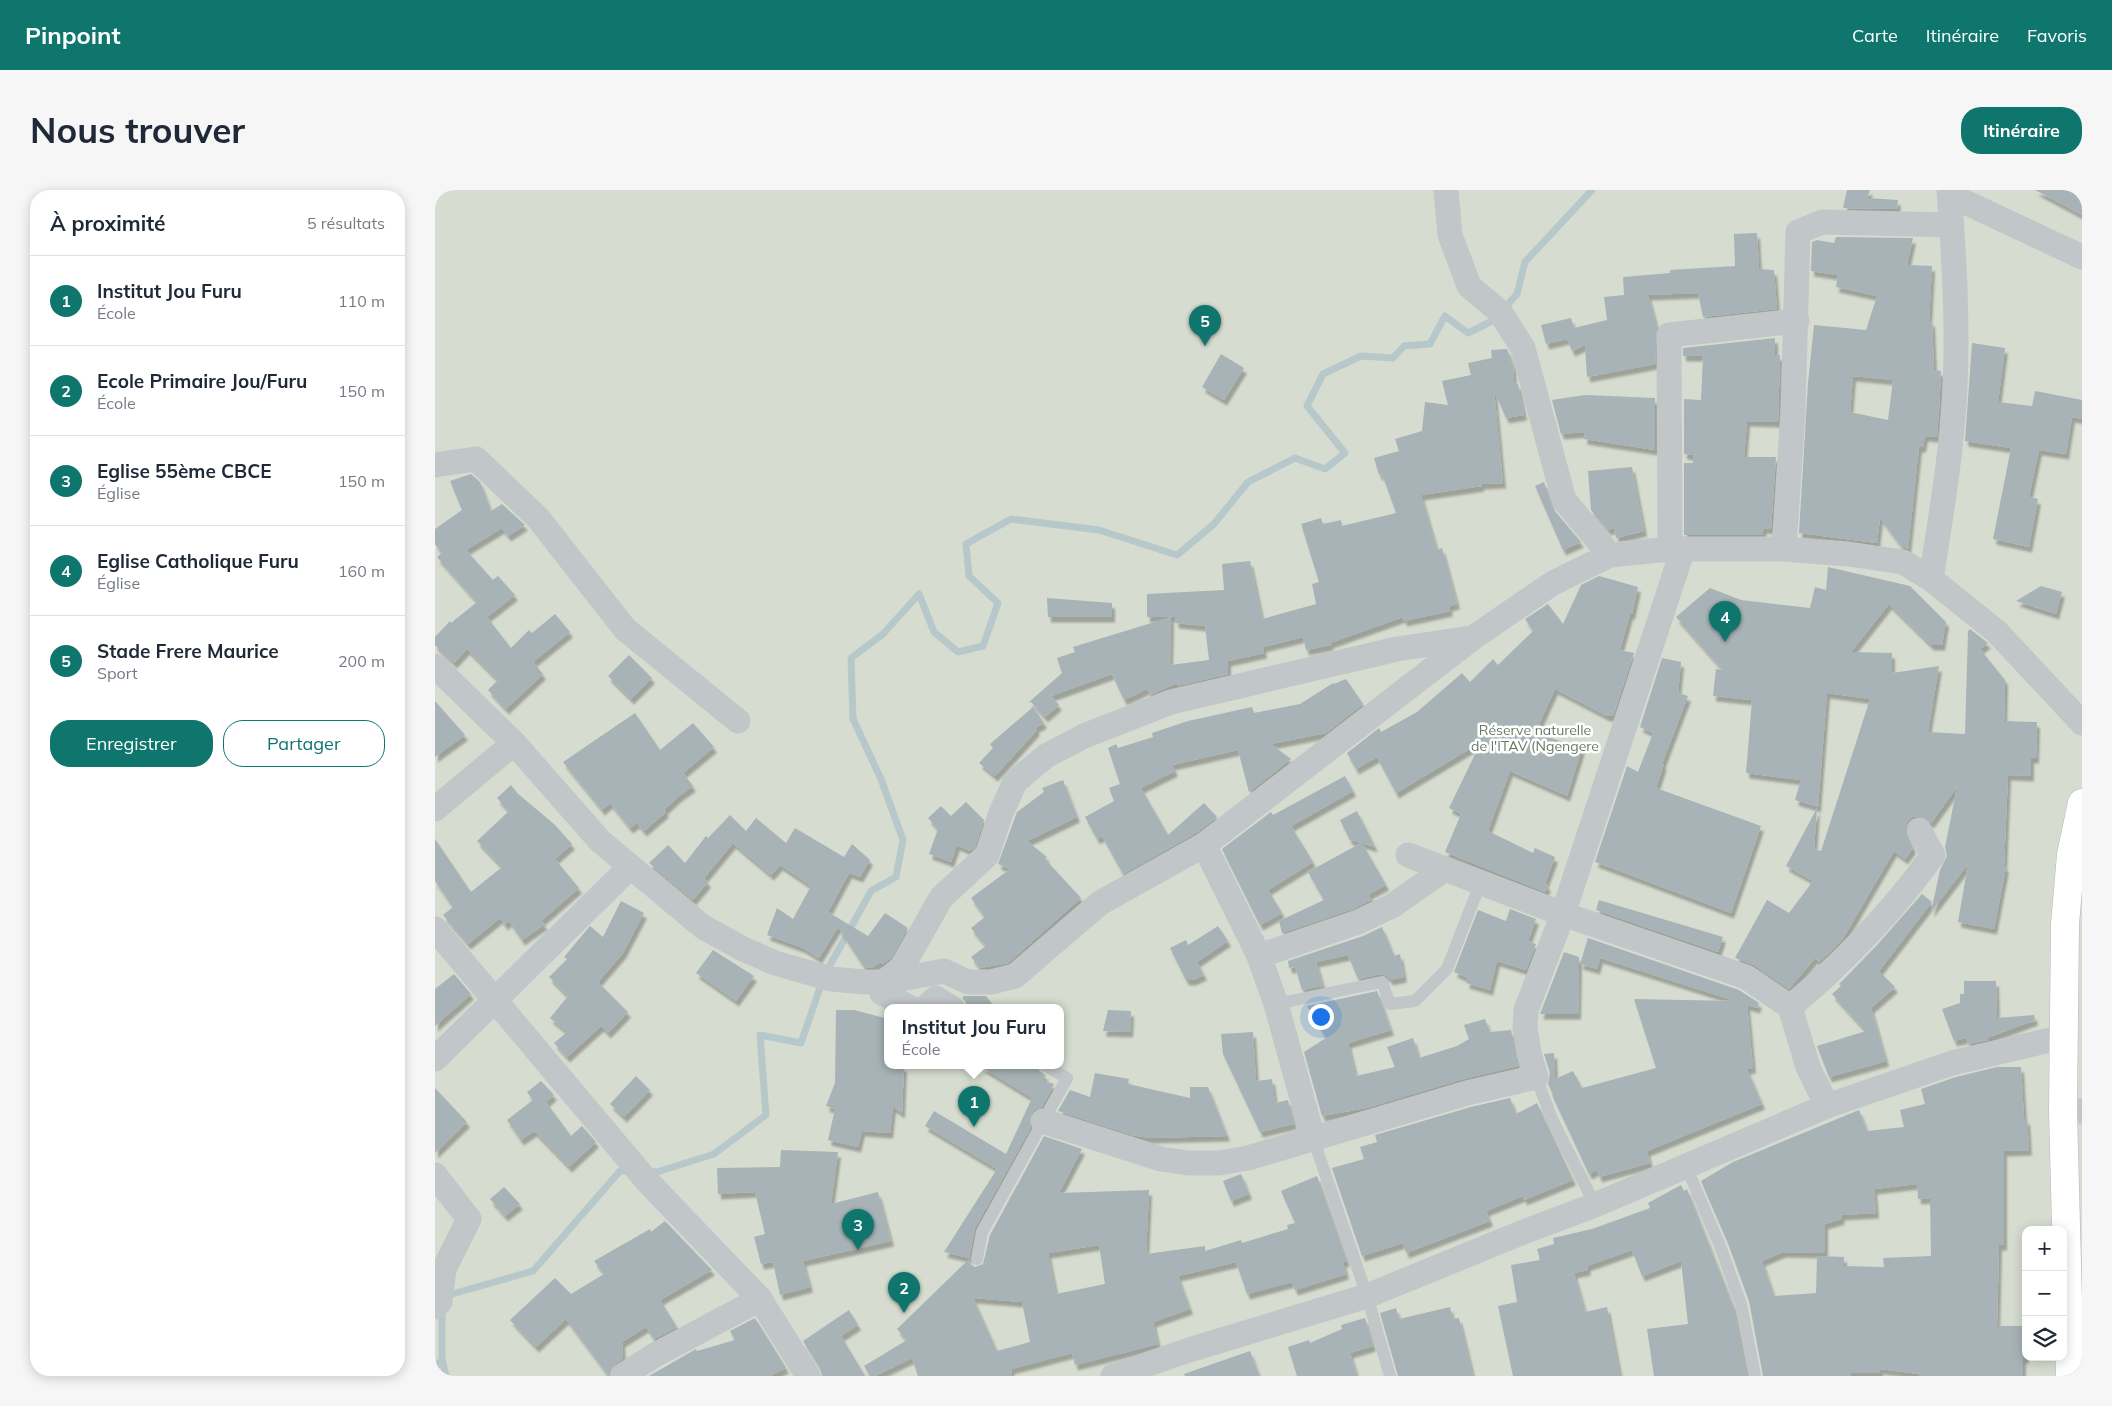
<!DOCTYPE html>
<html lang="fr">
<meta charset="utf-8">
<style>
body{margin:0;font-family:Mulish,sans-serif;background:#f6f6f7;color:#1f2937}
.controls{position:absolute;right:15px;bottom:15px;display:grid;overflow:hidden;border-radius:10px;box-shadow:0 2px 12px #0003}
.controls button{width:45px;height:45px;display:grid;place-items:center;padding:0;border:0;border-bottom:1px solid #e0e1e3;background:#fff;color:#1f2937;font:25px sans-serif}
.you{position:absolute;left:885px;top:826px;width:18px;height:18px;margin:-12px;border:4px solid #fff;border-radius:50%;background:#1a73e8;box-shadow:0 0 0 8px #1a73e833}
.badge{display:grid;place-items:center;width:32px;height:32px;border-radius:50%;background:#0f766e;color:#fff;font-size:16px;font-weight:700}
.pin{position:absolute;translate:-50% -41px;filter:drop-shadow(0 1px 2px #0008)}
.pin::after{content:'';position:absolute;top:26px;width:18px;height:15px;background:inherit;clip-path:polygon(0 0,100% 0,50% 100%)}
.popup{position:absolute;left:449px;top:814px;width:180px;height:65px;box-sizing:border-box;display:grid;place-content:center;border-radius:10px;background:#fff;filter:drop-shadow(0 1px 4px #0005);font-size:16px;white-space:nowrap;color:#747a83}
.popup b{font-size:19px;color:#1f2937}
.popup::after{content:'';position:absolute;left:50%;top:100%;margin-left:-10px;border:10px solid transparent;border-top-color:#fff}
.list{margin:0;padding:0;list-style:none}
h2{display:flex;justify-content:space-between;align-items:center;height:65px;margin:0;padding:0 20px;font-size:21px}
h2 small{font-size:16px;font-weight:400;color:#747a83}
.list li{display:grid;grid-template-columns:32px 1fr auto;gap:15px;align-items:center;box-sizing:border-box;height:90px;padding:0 20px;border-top:1px solid #e0e1e3}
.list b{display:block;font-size:19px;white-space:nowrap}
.list p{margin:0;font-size:16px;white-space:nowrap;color:#747a83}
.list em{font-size:16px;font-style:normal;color:#747a83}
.actions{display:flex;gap:10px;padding:15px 20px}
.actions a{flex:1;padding:11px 0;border:1px solid #0f766e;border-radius:20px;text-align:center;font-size:18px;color:#0f766e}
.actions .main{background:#0f766e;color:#fff}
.icon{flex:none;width:28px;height:28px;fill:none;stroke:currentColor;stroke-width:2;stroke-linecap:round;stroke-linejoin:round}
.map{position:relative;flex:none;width:1647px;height:1186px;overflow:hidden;border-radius:20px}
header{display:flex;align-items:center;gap:30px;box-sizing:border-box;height:70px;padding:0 25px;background:#0f766e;color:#fff}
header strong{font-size:24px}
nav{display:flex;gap:28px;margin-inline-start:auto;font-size:18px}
.intro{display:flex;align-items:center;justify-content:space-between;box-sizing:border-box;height:120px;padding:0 30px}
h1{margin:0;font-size:35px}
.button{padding:12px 22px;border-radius:20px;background:#0f766e;color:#fff;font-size:18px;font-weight:700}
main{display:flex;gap:30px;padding:0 30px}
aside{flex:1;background:#fff;border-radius:20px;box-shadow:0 2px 12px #0003}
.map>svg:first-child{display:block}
.green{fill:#d7dcd0;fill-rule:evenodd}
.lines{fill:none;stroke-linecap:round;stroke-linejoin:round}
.stream{stroke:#b7c8ca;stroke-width:7}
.building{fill:#a7b3b6;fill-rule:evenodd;filter:url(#shadow)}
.highway-casing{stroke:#b3b9ba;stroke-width:29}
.lane{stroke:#c1c7c9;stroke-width:12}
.street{stroke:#c1c7c9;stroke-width:25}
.highway{stroke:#fff;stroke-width:28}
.labels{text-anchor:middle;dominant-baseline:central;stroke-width:5;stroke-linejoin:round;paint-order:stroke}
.park-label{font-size:14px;fill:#6a7a60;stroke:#fff}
</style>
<header>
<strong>Pinpoint</strong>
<nav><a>Carte</a><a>Itinéraire</a><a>Favoris</a></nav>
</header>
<div class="intro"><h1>Nous trouver</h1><a class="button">Itinéraire</a></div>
<main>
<aside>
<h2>À proximité<small>5 résultats</small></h2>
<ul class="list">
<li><span class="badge">1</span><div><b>Institut Jou Furu</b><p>École</p></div><em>110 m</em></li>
<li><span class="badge">2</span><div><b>Ecole Primaire Jou/Furu</b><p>École</p></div><em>150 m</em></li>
<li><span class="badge">3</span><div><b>Eglise 55ème CBCE</b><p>Église</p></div><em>150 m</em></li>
<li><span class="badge">4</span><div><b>Eglise Catholique Furu</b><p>Église</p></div><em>160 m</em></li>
<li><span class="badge">5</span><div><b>Stade Frere Maurice</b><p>Sport</p></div><em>200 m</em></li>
</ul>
<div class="actions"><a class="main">Enregistrer</a><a>Partager</a></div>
</aside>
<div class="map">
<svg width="1647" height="1186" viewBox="0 0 1647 1186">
<defs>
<filter id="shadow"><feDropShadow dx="3" dy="5.5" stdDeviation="1" flood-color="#0004"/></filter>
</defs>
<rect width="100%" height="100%" fill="#f5f4f0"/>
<!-- green -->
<path class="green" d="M0,0H1647V1186H0ZM453,818H625V876H453ZM1591,1040H1628V1167H1591Z"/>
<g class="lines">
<!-- stream -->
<g class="stream">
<polyline points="212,981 222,982 279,964 331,925 325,845 366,853 389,786 436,701 461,687 468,650 446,589 418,529 416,468 448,444 484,404 499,442 523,462 548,456 563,413 534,386 531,354 576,329 664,340 742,365 779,334 813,292 860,268 890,279 910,263 872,216 888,184 926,166 958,168 969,156 995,154 1010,126 1033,143 1059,130 1082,104 1090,72 1157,0"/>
<polyline points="10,1106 98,1081 185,981 194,981"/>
<polyline points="7,1169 11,1186"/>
<polyline points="0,1179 7,1169 7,1119"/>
</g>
</g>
<!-- building -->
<g class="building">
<polygon points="1412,0 1435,0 1432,8 1463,10 1462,19 1408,18"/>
<polygon points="1600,0 1638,0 1647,4 1647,25"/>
<polygon points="1322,43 1324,79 1339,80 1342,119 1268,127 1263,103 1213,105 1222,138 1220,174 1152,187 1150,155 1137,161 1132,149 1111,154 1106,135 1136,128 1139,138 1172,130 1169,107 1189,105 1188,87 1235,83 1235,80 1300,76 1299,44"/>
<path d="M1401,47L1478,48L1472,75L1497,76L1494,131H1497L1499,180L1506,181L1504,220L1502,247L1490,246L1488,257H1484L1473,359L1467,357L1445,328L1442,353L1364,343L1373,193L1379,135L1431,140L1442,106L1401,97L1403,85L1376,81L1377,52L1382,50L1399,53ZM1418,186L1458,190L1453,230L1415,222Z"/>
<polygon points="1340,148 1340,165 1345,165 1343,232 1312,231 1309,267 1341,267 1336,339 1329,338 1327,345 1249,345 1249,273 1258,273 1258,265 1249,264 1249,209 1266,210 1268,166 1248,166 1248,158"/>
<polygon points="1537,153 1570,158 1563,212 1597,216 1600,201 1647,210 1647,229 1637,227 1631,264 1604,260 1594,307 1603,309 1594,357 1558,349 1576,258 1530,251"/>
<polygon points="1072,159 1078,176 1079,193 1083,194 1089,225 1071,228 1059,200 1068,293 1046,294 1047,296 986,305 1002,360 1007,358 1022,414 1014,416 1015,421 969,431 968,427 895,453 896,455 871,460 868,447 828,457 829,463 793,471 793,484 742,496 742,493 715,505 712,499 689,510 677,484 616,506 624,515 610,527 596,512 593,513 627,483 622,468 640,462 638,457 736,427 735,475 774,470 770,436 741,433 740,427 712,427 712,404 789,400 787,374 815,371 827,429 881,414 877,394 884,392 866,334 886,328 888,334 906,330 907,336 961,323 947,284 944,285 939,268 964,261 960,249 987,241 990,212 1013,215 1007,191 1036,185 1033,173 1057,168 1056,160"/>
<polygon points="786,164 809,178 789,210 767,197"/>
<polygon points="1150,205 1220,208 1220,260 1149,249 1150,242 1126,244 1117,210"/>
<polygon points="1197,277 1209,341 1181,348 1179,338 1173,340 1156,320 1153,281"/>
<polygon points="36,284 45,292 56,321 67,314 90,335 73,346 67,338 31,360 58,390 63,386 80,405 52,427 76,458 94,440 97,443 120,424 135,442 98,472 108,484 71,519 53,500 63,490 32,459 19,473 0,455 0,447 15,431 16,433 42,412 2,367 7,363 0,354 0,339 27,320 15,291"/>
<polygon points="1109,292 1118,319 1146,352 1128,360 1100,296"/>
<polygon points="1393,377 1475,396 1511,432 1507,455 1496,455 1454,414 1416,462 1457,463 1457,483 1504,476 1493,542 1530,544 1533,441 1535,439 1553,453 1545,459 1570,490 1569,531 1602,532 1601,568 1596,568 1596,586 1573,585 1569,676 1571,677 1559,739 1523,732 1533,674 1496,722 1505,680 1512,666 1510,657 1522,597 1496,633 1485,626 1477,627 1472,632 1470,640 1478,658 1470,669 1459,661 1407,750 1384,772 1380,768 1354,799 1319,775 1300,768 1332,710 1354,723 1378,691 1351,676 1382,618 1379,659 1386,661 1435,509 1392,503 1383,617 1360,610 1366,590 1311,583 1317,510 1278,506 1281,479 1288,480 1241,427 1275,398 1306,410 1375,418 1380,397 1391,400"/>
<polygon points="1164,386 1203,397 1197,424 1195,424 1185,460 1199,463 1178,526 1172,526 1120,499 1100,543 1147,558 1132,606 1075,581 1053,641 1098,663 1100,658 1120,667 1110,694 1113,695 1110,702 1010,662 1026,624 1014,618 1046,552 961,603 942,567 921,579 912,563 944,538 946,542 982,522 1027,483 1035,492 1058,469 1063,475 1098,441 1090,429 1113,414 1128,434 1146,395"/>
<polygon points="1606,396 1627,402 1621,424 1581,411"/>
<polygon points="612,408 677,413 677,427 613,427"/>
<polygon points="194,465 217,488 196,509 173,486"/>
<polygon points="1227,468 1246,472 1243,503 1253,506 1227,574 1229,574 1221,598 1326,636 1296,723 1160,672 1192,576 1203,582 1218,543 1205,537"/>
<polygon points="911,489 928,514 891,543 836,554 856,569 814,602 803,560 737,575 740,581 706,598 733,645 769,613 782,627 761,643 688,684 667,646 662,649 650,627 679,611 674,598 685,594 673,558 681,554 683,558 718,547 717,543 753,531 817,517 819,523 865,514 898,493 899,494"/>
<polygon points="0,511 30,545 0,567"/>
<polygon points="598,517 609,533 600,538 602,540 560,586 544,573 558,558 555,554"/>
<polygon points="200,523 225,560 258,533 279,557 248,583 258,596 244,606 229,620 231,622 209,641 202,633 195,638 175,613 167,620 128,572"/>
<polygon points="910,586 918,601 856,636 878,672 833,700 847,723 825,735 787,659 836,622 838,625"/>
<polygon points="628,590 642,627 592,651 612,667 610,669 646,708 573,773 545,778 536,767 551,756 536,738 550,727 536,708 575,679 563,674 582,622 609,602 607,598"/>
<polygon points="76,595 82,603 119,634 137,654 120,669 144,698 106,731 110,734 87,750 74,731 70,735 65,728 33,754 8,725 18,717 0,691 0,649 36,702 67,677 42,651 74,621 62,608"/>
<polygon points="531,612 549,630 540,657 535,661 522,655 516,672 494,664 503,639 493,628 506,616 516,626"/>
<polygon points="922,621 940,657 927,653 951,695 934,704 936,710 918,719 847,743 844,731 889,710 873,682 926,653 915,650 905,630"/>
<polygon points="295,625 311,641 321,628 351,653 360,638 409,667 417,654 435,670 425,687 414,683 393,722 433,746 450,723 473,738 456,768 447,774 446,772 436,778 429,777 403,737 384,768 368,758 332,745 342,718 358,729 376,696 345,675 336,685 298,653 269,688 273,692 258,710 214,673 233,655 250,673 271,646 273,648"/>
<polygon points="1487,704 1497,712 1444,781 1460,797 1436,818 1451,871 1394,887 1382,856 1431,841 1397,804 1406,796 1404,794 1411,787 1442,755"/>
<polygon points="1164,710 1288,747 1283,762 1161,720"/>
<polygon points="186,711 209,723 188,763 163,792 193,822 173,843 166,836 132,867 119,853 132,842 115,828 133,806 114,787 132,769 129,767 155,736 168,747"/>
<polygon points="1075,719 1101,729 1093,751 1101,754 1091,780 1062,771 1055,800 1031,793 1033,788 1019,782 1043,720 1071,731"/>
<polygon points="783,736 793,751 762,772 769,785 758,790 751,790 735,758 751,750 753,755"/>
<polygon points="947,737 959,766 965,764 969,787 955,790 952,786 946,784 923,789 913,765 881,772 888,796 867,800 860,777 854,778 853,771 928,746"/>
<polygon points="1153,748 1304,800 1324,813 1322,818 1312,815 1318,878 1312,879 1327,914 1212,961 1215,973 1164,987 1162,980 1154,984 1117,905 1118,904 1113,894 1115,883 1109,864 1119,863 1120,889 1138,881 1147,898 1221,878 1199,809 1300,811 1165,768 1162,779 1145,774"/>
<polygon points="278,760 319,786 301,811 261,783"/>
<polygon points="1129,762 1144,767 1143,824 1105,824"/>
<polygon points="19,784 36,804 0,836 0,799"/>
<polygon points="1529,791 1561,791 1562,828 1599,825 1600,830 1552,848 1553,850 1533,854 1531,848 1519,851 1507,819 1525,813 1525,804 1529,804"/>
<polygon points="942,801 956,840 913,853 921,886 960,877 952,857 978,848 984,868 1022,856 1034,849 1029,835 1050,829 1055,842 1076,840 1083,876 1028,889 931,918 887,926 869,862 891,848 872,816"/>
<polygon points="529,806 551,806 560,818 537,818 527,808"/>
<polygon points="401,820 419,820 453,829 453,876 469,876 467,923 458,917 455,943 427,941 423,957 393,950 400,919 391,916 400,893"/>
<polygon points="673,820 696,821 695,842 668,841"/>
<polygon points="818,842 821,891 837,889 840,913 853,910 859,934 825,942 788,864 786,844"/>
<polygon points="545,876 603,876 604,880 611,886 606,890 619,894 607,917 599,920 595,926 596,937 540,1038 534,1068 509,1062 562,979 490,936 499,921 571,964 597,908"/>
<path d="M1562,877H1586L1589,929H1592L1594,960L1569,961V1055H1564L1562,1136H1590L1591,1168H1588V1186H1484V1184L1445,1179V1183H1416V1186H1328L1314,1111L1293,1053L1266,991L1298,972L1424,920L1432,941L1469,937L1465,920L1490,914L1486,899L1521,887ZM1482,994L1483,1009L1495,1008L1496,1066L1448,1068L1449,1077L1409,1076V1067L1382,1066L1381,1103L1339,1106L1327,1071L1348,1062L1390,1063V1034L1407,1029L1406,1025L1441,1023L1439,999Z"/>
<polygon points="660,883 694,889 693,894 755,908 755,897 773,897 792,946 714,948 697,945 623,921 635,900 655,907"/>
<polygon points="201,886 215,900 189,927 175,914"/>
<polygon points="106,891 119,905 111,912 136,946 147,936 161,952 134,977 99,941 86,950 72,930 98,910 92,902"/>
<polygon points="0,898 32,932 0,963"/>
<polygon points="1075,908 1081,924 1102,913 1138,990 1089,1010 1088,1006 1051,1021 1055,1031 971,1063 968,1053 927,1066 897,978 929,969 925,957 942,952 940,945 1036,917"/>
<path d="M609,946L647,959L624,1003L714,1000L711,1064L770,1056V1061L806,1050L807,1053L853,1039L852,1035L860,1033L846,1001L882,986L912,1071L908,1072L911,1084L860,1100L857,1092L812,1104L801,1072L743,1086L755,1119L718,1132L723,1154L640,1175L637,1163L576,1179L577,1186H483L477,1168L440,1186H435L429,1176L472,1150L462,1139L534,1069L536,1075L540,1077L548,1074L555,1045ZM664,1055L670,1094L621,1104L613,1063ZM538,1108L587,1112L595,1152L562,1161Z"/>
<polygon points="346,960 403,962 396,1014 443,1002 456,1051 368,1071 375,1097 345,1105 338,1072 326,1074 319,1047 330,1044 320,1002 283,1004 282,978 345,977"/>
<polygon points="806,984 814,1004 796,1011 788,991"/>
<polygon points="1246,995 1249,1001 1252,999 1298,1116 1312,1186 1219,1186 1212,1139 1253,1134 1246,1071 1207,1086 1197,1060 1152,1076 1153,1080 1139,1083 1150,1122 1172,1117 1185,1186 1078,1186 1063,1116 1082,1112 1076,1075 1105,1070 1102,1059 1119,1054 1118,1048 1157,1039 1215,1018 1213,1013"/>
<polygon points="69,997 85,1014 70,1026 55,1009"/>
<polygon points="230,1031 277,1080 225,1110 242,1137 219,1149 211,1137 187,1152 188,1168 175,1179 173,1185 131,1129 101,1157 75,1130 120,1088 136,1104 169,1084 159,1071 215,1039 216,1042"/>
<polygon points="1015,1117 1018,1129 1024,1128 1038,1186 963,1186 945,1123 961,1118 964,1129"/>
<polygon points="414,1120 423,1135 406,1146 430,1186 387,1186 385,1178 368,1151"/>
<polygon points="320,1128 351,1178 335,1186 214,1186 261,1159 262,1161 300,1150 295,1141"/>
<polygon points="930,1128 938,1156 915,1163 922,1186 862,1186 853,1157 874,1150 875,1153 907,1139 906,1135"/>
<polygon points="815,1161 824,1186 750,1186 749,1184"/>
</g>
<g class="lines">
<!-- highway casing -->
<g class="highway-casing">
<polyline id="highway" points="1635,1186 1628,922 1630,734 1636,665 1647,613"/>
</g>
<!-- lane -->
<g class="lane">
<polyline points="841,814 947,792 955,814 980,811 1012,779 1045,694"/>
<polyline points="1101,887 1117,929 1160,1015"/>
<polyline points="878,948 932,1106 955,1186"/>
<polyline points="1251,976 1285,1056 1306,1114 1320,1186"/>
<polyline points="542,1069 547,1042 632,888 611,876"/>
</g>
<!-- street -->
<g class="street">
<polyline points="1011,0 1015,45 1034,96 1065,122 1088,158 1129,310 1175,365"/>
<polyline points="1515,5 1647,67"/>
<polyline points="0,275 41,269 103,328 190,439 303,531"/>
<polyline points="1235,359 1234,145 1362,131"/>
<polyline points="1349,359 1358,221 1363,42 1387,32 1517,35"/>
<path d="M1496,389C1506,326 1517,261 1520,197C1523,131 1519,66 1514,0"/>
<polyline points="0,476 79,553 165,651 268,737 308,759 340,773 396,789 430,792 449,792 509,781 533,792 556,792 580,786 665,713 769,655 1039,447 1118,393 1175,365 1235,359 1349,359 1413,364 1468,372 1496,389 1562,442 1647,533"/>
<polyline points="0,619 79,553"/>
<polyline points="769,655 824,766 841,814 878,948"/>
<polyline points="973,665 1128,724 1311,787 1355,817 1373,877 1392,916"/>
<polyline points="0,739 212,991 325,1109 373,1186"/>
<polyline points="824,766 923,732 957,716 1010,679"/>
<path d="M1355,817C1406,775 1460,719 1498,665L1484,640"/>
<polyline points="476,818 447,803 449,792 467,777 506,708 552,665 566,623 580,592 611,566 649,546 736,512 962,459 1036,448"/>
<polyline points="490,818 501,808 517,818"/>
<polyline points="0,869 194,678"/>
<polyline points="1628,922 1647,921"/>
<polyline points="608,931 726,969 753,973 784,973 813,968 1032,903 1101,887 1094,863 1090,838 1091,820 1128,724 1248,359"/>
<polyline points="0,985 34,1029 9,1079 5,1112 0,1117"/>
<polyline points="187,1186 220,1165 325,1109"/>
<polyline points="678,1186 754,1160 932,1106 1081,1045 1160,1015 1392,916 1517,873 1628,847"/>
</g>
<!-- highway -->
<use href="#highway" class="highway"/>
</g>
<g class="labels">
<!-- park labels -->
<g class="park-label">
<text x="1100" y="540">Réserve naturelle<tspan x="1100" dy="16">de l'ITAV (Ngengere</tspan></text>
</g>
</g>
</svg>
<div class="controls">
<button>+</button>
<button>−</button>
<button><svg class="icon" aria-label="layers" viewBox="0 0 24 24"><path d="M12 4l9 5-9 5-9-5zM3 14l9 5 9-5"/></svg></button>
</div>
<div class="you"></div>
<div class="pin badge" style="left:539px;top:937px">1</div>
<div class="popup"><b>Institut Jou Furu</b>École</div>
<div class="pin badge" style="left:469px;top:1123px">2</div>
<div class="pin badge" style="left:423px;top:1060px">3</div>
<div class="pin badge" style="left:1290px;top:452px">4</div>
<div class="pin badge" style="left:770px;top:156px">5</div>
</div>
</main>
